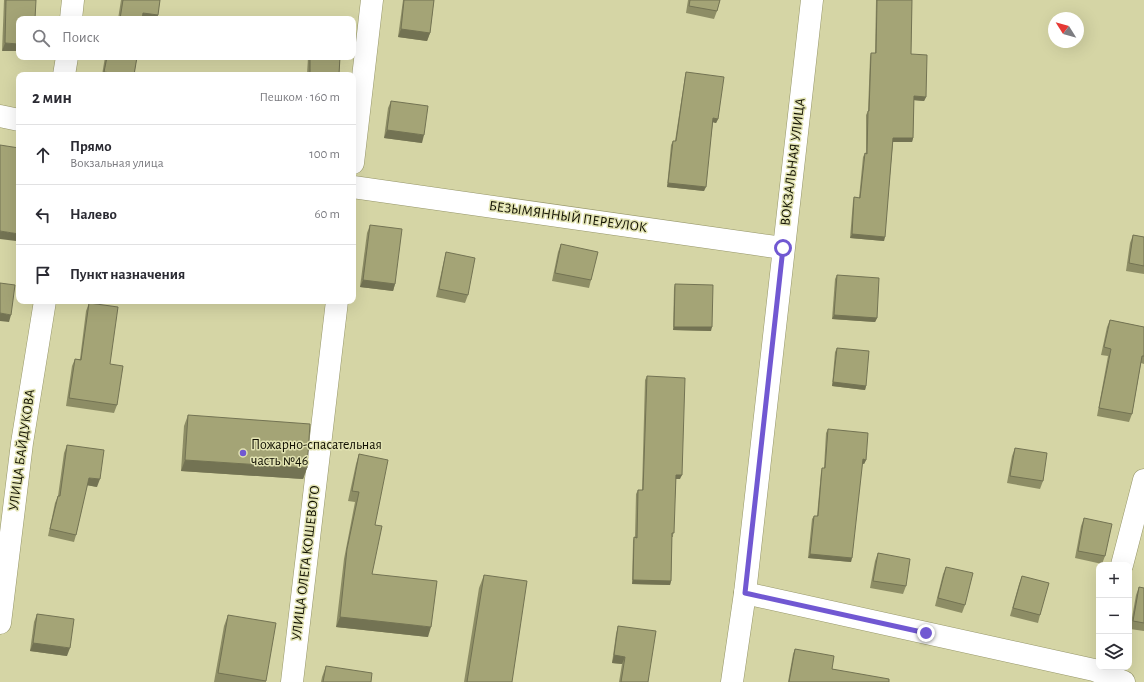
<!DOCTYPE html>
<html lang="ru">
<meta charset="utf-8">
<style>
body{margin:0;font-family:"Alegreya Sans",sans-serif;background:#f2f2f3;color:#2b2b33}
.controls{position:absolute;right:12px;bottom:12px;display:grid;overflow:hidden;border-radius:8px;box-shadow:0 4px 16px #0002}
.controls button{width:36px;height:36px;display:grid;place-items:center;padding:0;border:0;border-bottom:1px solid #e1e1e2;background:#fff;color:#2b2b33;font:20px sans-serif}
.compass{position:absolute;left:1048px;top:12px;width:36px;height:36px;border-radius:50%;background:#fff;box-shadow:0 4px 16px #0002;rotate:307deg}
.stop{position:absolute;width:12px;height:12px;margin:-9px;border:3px solid #7158d2;border-radius:50%;background:#fff}
.stop.end{background:#7158d2;border-color:#fff;box-shadow:0 1px 4px #0008}
.list{margin:0;padding:0;list-style:none}
h2{display:flex;justify-content:space-between;align-items:center;height:52px;margin:0;padding:0 16px;font-size:17px}
h2 small{font-size:13px;font-weight:400;color:#7c7c81}
.list li{display:grid;grid-template-columns:26px 1fr auto;gap:12px;align-items:center;box-sizing:border-box;height:60px;padding:0 16px;border-top:1px solid #e1e1e2}
.list b{display:block;font-size:15px;white-space:nowrap}
.list p{margin:0;font-size:13px;white-space:nowrap;color:#7c7c81}
.list em{font-size:13px;font-style:normal;color:#7c7c81}
.icon{flex:none;width:22px;height:22px;fill:none;stroke:currentColor;stroke-width:2;stroke-linecap:round;stroke-linejoin:round}
.map{position:relative;flex:none;width:1144px;height:682px;overflow:hidden}
.search{position:absolute;background:#fff;box-shadow:0 4px 16px #0002;left:16px;top:16px;width:340px;height:44px;display:flex;align-items:center;gap:10px;box-sizing:border-box;padding:0 14px;border-radius:8px;color:#7c7c81;font-size:15px}
.panel{position:absolute;background:#fff;box-shadow:0 4px 16px #0002;left:16px;top:72px;width:340px;height:232px;border-radius:8px}
.map>svg:first-child{display:block}
.lines{fill:none;stroke-linecap:round;stroke-linejoin:round}
.minor-casing{stroke:#969669;stroke-width:23}
.tertiary-casing{stroke:#969669;stroke-width:23}
.minor{stroke:#fff;stroke-width:22}
.tertiary{stroke:#fff;stroke-width:22}
.wall{fill:#8d8d65}
.shaded-wall{fill:#737353}
.building{fill:#a4a476;stroke:#737353}
.route{stroke:#7158d2;stroke-width:5}
.poi-dot{fill:#7158d2;stroke:#e2e3b2;stroke-width:1.5}
.labels{text-anchor:middle;dominant-baseline:central;stroke-width:3;stroke-linejoin:round;paint-order:stroke}
.street-label{font-size:14px;fill:#111002;stroke:#e2e3b2}
.poi-label{font-size:14px;fill:#111002;stroke:#e2e3b2;text-anchor:start}
</style>
<div class="map">
<svg width="1144" height="682" viewBox="0 0 1144 682">
<rect width="100%" height="100%" fill="#d5d5a5"/>
<g class="lines">
<!-- minor casing -->
<g class="minor-casing">
<g id="minor">
<polyline points="71,19 73,0"/>
<polyline points="64,75 67,57"/>
<polyline points="353,163 372,0"/>
<polyline points="1122,565 1144,480"/>
<polyline points="745,593 1094,670 1124,682"/>
<polyline points="0,623 22,443 45,301"/>
<polyline points="292,682 337,301"/>
</g>
</g>
<!-- tertiary casing -->
<g class="tertiary-casing">
<g id="tertiary">
<polyline points="0,116 19,120"/>
<polyline points="353,187 783,248"/>
<polyline points="732,682 745,593 812,0"/>
</g>
</g>
<!-- minor -->
<use href="#minor" class="minor"/>
<!-- tertiary -->
<use href="#tertiary" class="tertiary"/>
</g>
<!-- wall -->
<g class="wall">
<polygon points="4,0 36,0 2,51"/>
<polygon points="121,0 160,0 157,19 118,19"/>
<polygon points="403,0 434,0 430,33 427,41 398,37"/>
<polygon points="688,0 720,0 717,11 714,19 686,13"/>
<polygon points="876,0 912,0 911,54 926,97 924,101 914,100 913,138 912,142 893,142 884,241 850,238 853,201 854,197 859,198 863,157 865,153 866,153 866,115 868,111 870,57 871,53 875,53"/>
<polygon points="105,57 137,57 134,75 102,75"/>
<polygon points="308,57 340,57 339,75 307,75"/>
<polygon points="686,72 718,119 716,123 713,122 704,191 667,187 671,145 673,141 675,141 685,76"/>
<polygon points="391,101 422,143 384,138 388,108"/>
<polygon points="370,225 395,284 393,291 360,287 367,233"/>
<polygon points="1133,235 1144,237 1144,274 1126,271 1130,243"/>
<polygon points="561,244 591,280 589,288 552,281 558,252"/>
<polygon points="446,252 468,295 465,303 436,297 444,260"/>
<polygon points="837,275 877,318 875,322 832,319 835,279"/>
<polygon points="675,284 711,331 673,330 674,288"/>
<polygon points="89,303 110,364 117,405 114,413 66,406 72,366 75,359 80,359 86,311"/>
<polygon points="1110,320 1144,327 1144,364 1141,363 1132,414 1129,422 1097,416 1108,356 1101,355 1107,327"/>
<polygon points="837,348 866,386 865,390 832,386 835,352"/>
<polygon points="647,376 680,479 676,479 673,537 672,537 671,581 670,585 632,584 633,541 634,537 635,538 636,494 638,490 642,490 645,380"/>
<polygon points="188,415 307,468 303,479 181,471 184,426"/>
<polygon points="828,429 866,460 864,464 862,463 851,562 808,558 812,519 814,516 817,516 821,472 822,468 824,468 826,433"/>
<polygon points="67,445 97,487 87,485 76,535 74,542 48,536 55,503 58,496 64,453"/>
<polygon points="1015,448 1043,481 1040,489 1007,483 1012,456"/>
<polygon points="359,454 375,525 372,574 428,637 336,627 344,559 355,502 348,501 356,464"/>
<polygon points="1084,518 1105,556 1102,564 1075,558 1081,526"/>
<polygon points="878,553 906,586 903,594 870,588 875,561"/>
<polygon points="946,567 965,605 962,613 935,606 943,574"/>
<polygon points="484,575 512,682 464,682 479,588"/>
<polygon points="1022,576 1040,615 1038,623 1010,616 1019,584"/>
<polygon points="1139,587 1144,588 1144,631 1130,629 1136,595"/>
<polygon points="37,614 67,656 30,651 34,622"/>
<polygon points="228,615 266,681 266,682 214,682 224,626"/>
<polygon points="618,626 648,682 619,682 622,664 612,663 616,634"/>
<polygon points="795,649 832,669 889,682 788,682 793,654"/>
<polygon points="326,666 371,682 321,682 322,677"/>
</g>
<!-- shaded-wall -->
<g class="shaded-wall">
<polygon points="143,13 158,15 157,19 141,19"/>
<polygon points="401,29 430,33 427,41 398,37"/>
<polygon points="5,43 19,44 19,51 2,51"/>
<polygon points="104,72 125,75 103,75"/>
<polygon points="310,73 339,74 339,75 309,75"/>
<polygon points="914,96 926,97 924,101 912,100"/>
<polygon points="713,118 718,119 716,123 712,122"/>
<polygon points="387,130 424,135 422,143 384,138"/>
<polygon points="893,138 913,138 912,142 892,142"/>
<polygon points="668,183 706,187 704,191 667,187"/>
<polygon points="0,231 19,234 16,241 0,239"/>
<polygon points="852,234 885,237 884,241 850,238"/>
<polygon points="363,280 395,284 393,291 360,287"/>
<polygon points="0,313 11,315 9,322 0,321"/>
<polygon points="834,315 877,318 875,322 832,319"/>
<polygon points="674,327 712,327 711,331 673,330"/>
<polygon points="833,382 866,386 865,390 832,386"/>
<polygon points="863,459 866,460 864,464 861,463"/>
<polygon points="185,460 307,468 303,479 181,471"/>
<polygon points="676,475 682,475 680,479 674,479"/>
<polygon points="89,478 100,479 97,487 86,485"/>
<polygon points="810,554 852,558 851,562 808,558"/>
<polygon points="633,580 671,581 670,585 632,584"/>
<polygon points="340,617 431,627 428,637 336,627"/>
<polygon points="33,643 70,648 67,656 30,651"/>
<polygon points="614,655 625,657 622,664 612,663"/>
</g>
<!-- building -->
<g class="building">
<polygon points="6,0 36,0 35,19 19,19 19,44 5,43"/>
<polygon points="123,0 160,0 158,15 143,13 142,19 120,19"/>
<polygon points="404,0 434,0 430,33 401,29"/>
<polygon points="690,0 720,0 717,11 689,6"/>
<polygon points="877,0 912,0 911,54 927,55 926,97 914,96 913,138 893,138 885,237 852,234 854,197 860,198 865,153 867,154 868,111 869,111 871,53 876,53"/>
<polygon points="107,57 137,57 134,75 125,75 104,72"/>
<polygon points="310,57 340,57 339,74 310,73"/>
<polygon points="686,72 724,77 718,119 713,118 706,187 668,183 673,141 676,141"/>
<polygon points="391,101 428,106 424,135 387,130"/>
<polygon points="0,145 19,148 19,198 18,204 19,204 19,234 0,231"/>
<polygon points="370,225 402,229 395,284 363,280"/>
<polygon points="1133,235 1144,237 1144,266 1129,263"/>
<polygon points="561,244 598,252 591,280 555,273"/>
<polygon points="446,252 475,258 468,295 439,289"/>
<polygon points="837,275 879,278 877,318 834,315"/>
<polygon points="0,283 15,285 11,315 0,313"/>
<polygon points="675,284 713,285 712,327 674,327"/>
<polygon points="89,303 118,307 110,364 123,366 117,405 69,398 75,359 81,360"/>
<polygon points="1110,320 1144,327 1144,356 1142,356 1132,414 1099,408 1111,349 1104,347"/>
<polygon points="837,348 869,351 866,386 833,382"/>
<polygon points="647,376 685,378 682,475 676,475 674,533 672,533 671,581 633,580 634,537 637,538 638,490 643,490"/>
<polygon points="188,415 310,424 307,468 185,460"/>
<polygon points="828,429 868,433 866,460 863,459 852,558 810,554 814,516 818,516 822,468 825,468"/>
<polygon points="67,445 104,450 100,479 89,478 76,535 50,529 58,496 60,496"/>
<polygon points="1015,448 1047,453 1043,481 1010,476"/>
<polygon points="359,454 388,460 375,525 382,526 372,574 437,581 431,627 340,617 347,549 359,492 352,491"/>
<polygon points="1084,518 1112,524 1105,556 1078,551"/>
<polygon points="878,553 910,559 906,586 873,581"/>
<polygon points="946,567 973,573 965,605 938,598"/>
<polygon points="484,575 527,581 512,682 467,682"/>
<polygon points="1022,576 1049,583 1040,615 1013,608"/>
<polygon points="1139,587 1144,588 1144,623 1133,621"/>
<polygon points="37,614 74,619 70,648 33,643"/>
<polygon points="228,615 276,623 266,681 218,673"/>
<polygon points="618,626 656,631 648,682 621,682 625,657 614,655"/>
<polygon points="795,649 834,656 832,669 889,679 889,682 789,682"/>
<polygon points="326,666 372,673 371,682 323,682"/>
</g>
<g class="lines">
<!-- route -->
<polyline class="route" points="783,248 745,593 926,633"/>
</g>
<!-- markers -->
<circle class="poi-dot" cx="243" cy="453" r="4"/>
<g class="labels">
<!-- street labels -->
<g class="street-label">
<text transform="translate(793 162) rotate(-83)">ВОКЗАЛЬНАЯ УЛИЦА</text>
<text transform="translate(568 217) rotate(8)">БЕЗЫМЯННЫЙ ПЕРЕУЛОК</text>
<text transform="translate(22 450) rotate(-82)">УЛИЦА БАЙДУКОВА</text>
<text transform="translate(306 563) rotate(-83)">УЛИЦА ОЛЕГА КОШЕВОГО</text>
</g>
<!-- poi labels -->
<g class="poi-label">
<text x="251" y="445">Пожарно-спасательная<tspan x="251" dy="16">часть №46</tspan></text>
</g>
</g>
</svg>
<div class="controls">
<button>+</button>
<button>−</button>
<button><svg class="icon" aria-label="layers" viewBox="0 0 24 24"><path d="M12 4l9 5-9 5-9-5zM3 14l9 5 9-5"/></svg></button>
</div>
<svg class="compass" viewBox="-18 -18 36 36"><path d="M0-13l5 13h-10z" fill="#e53935"/><path d="M0 13l5-13h-10z" fill="#7c7c81"/></svg>
<div class="stop" style="left:783px;top:248px"></div>
<div class="stop end" style="left:926px;top:633px"></div>
<div class="search"><svg class="icon" aria-label="search" viewBox="0 0 24 24"><circle cx="10" cy="10" r="6"/><path d="M15 15l6 6"/></svg>Поиск</div>
<section class="panel">
<h2>2 мин<small>Пешком · 160 m</small></h2>
<ul class="list">
<li><svg class="icon" aria-label="ahead" viewBox="0 0 24 24"><path d="M12 20V5M6 11l6-6 6 6"/></svg><div><b>Прямо</b><p>Вокзальная улица</p></div><em>100 m</em></li>
<li><svg class="icon" aria-label="left" viewBox="0 0 24 24"><path d="M17 20v-9H6M10 6l-5 5 5 5"/></svg><div><b>Налево</b></div><em>60 m</em></li>
<li><svg class="icon" aria-label="arrive" viewBox="0 0 24 24"><path d="M6 21V4h12l-3 4 3 4H6"/></svg><div><b>Пункт назначения</b></div></li>
</ul>
</section>
</div>
